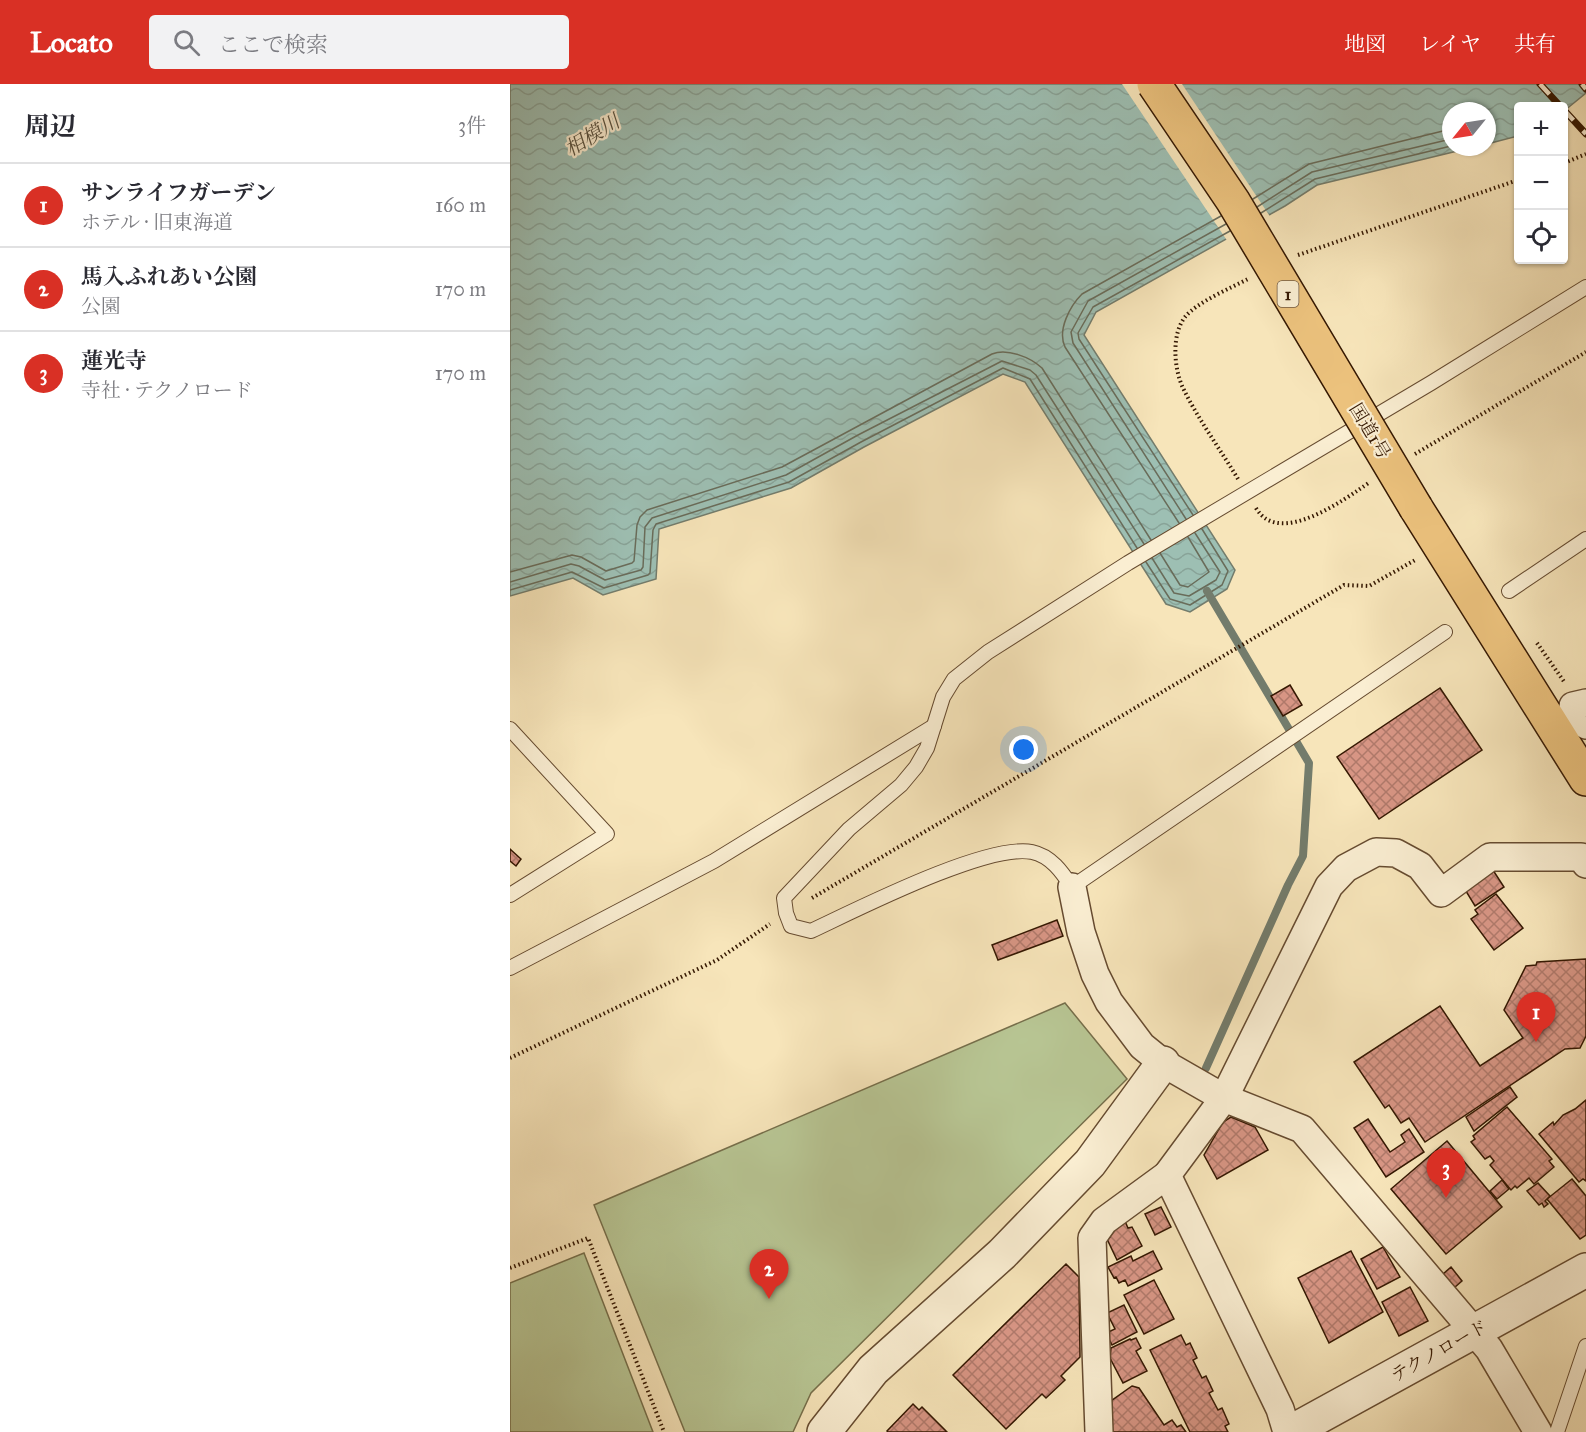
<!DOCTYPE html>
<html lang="ja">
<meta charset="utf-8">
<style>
body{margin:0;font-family:"IM FELL Great Primer","Noto Serif JP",serif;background:#f2f2f3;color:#2b2b33}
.controls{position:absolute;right:18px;top:18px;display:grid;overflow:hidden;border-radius:6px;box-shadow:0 2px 4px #0004}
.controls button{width:54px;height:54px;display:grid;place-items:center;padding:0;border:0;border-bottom:2px solid #e1e1e2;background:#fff;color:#2b2b33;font:30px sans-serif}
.compass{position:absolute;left:932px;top:18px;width:54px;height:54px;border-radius:50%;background:#fff;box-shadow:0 2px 4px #0004;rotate:240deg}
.you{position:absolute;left:514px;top:666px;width:21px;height:21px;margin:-15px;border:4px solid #fff;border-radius:50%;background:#1a73e8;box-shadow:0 0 0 9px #1a73e833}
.badge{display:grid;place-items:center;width:39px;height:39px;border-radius:50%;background:#d93025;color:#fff;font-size:20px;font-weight:700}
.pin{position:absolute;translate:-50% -50px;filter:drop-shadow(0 2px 3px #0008)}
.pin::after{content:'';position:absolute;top:32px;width:21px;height:18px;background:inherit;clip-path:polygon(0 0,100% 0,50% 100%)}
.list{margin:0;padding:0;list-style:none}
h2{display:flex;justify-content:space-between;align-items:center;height:78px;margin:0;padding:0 24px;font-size:26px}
h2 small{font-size:20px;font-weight:400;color:#7c7c81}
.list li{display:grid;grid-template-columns:39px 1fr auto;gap:18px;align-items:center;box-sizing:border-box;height:84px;padding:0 24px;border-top:2px solid #e1e1e2}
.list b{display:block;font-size:22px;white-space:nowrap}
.list p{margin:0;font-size:20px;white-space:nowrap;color:#7c7c81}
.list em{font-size:20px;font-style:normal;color:#7c7c81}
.icon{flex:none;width:33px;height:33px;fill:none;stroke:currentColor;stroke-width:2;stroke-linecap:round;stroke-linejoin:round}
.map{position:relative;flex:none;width:1076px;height:1348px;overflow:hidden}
header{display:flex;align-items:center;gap:36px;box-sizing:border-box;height:84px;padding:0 30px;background:#d93025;color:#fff}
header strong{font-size:28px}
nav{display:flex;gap:33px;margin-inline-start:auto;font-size:21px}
.search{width:420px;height:54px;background:#f2f2f3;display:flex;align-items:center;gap:15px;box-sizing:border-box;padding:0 21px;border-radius:6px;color:#7c7c81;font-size:22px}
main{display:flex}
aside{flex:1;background:#fff}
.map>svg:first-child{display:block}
.park{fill:#b8c694;stroke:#766f4b;stroke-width:1.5}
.water{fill:url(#water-waves);stroke:#737c6c;stroke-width:1.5}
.pier{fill:#f7e5ba}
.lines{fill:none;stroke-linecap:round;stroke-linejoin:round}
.shore{stroke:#696c5a;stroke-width:1.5}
.stream{stroke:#737c6c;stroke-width:8}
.building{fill:url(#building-cross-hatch);stroke:#351802;stroke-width:1.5}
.service-casing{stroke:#664b30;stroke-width:16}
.minor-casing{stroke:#664b30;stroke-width:30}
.tertiary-casing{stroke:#664b30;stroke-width:36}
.trunk-casing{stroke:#351802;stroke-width:36}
.path{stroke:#351802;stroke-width:4;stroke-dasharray:1.5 3;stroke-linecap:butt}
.service{stroke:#faeed2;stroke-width:14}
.minor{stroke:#faeed2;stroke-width:27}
.tertiary{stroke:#faeed2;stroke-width:33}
.trunk{stroke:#ecc27d;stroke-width:33}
.rail-casing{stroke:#351802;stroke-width:7}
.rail{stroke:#faeed2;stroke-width:4.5;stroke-dasharray:14;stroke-linecap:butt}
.trunk-bridge-casing{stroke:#351802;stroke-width:36;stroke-linecap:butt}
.trunk-bridge{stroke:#ecc27d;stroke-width:33}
.labels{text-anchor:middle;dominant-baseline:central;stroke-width:4.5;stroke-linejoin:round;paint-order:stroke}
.shield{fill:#faeed2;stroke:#705840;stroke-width:1.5}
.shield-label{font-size:16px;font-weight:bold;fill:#351802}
.street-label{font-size:18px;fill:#351802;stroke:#faeed2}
.water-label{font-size:20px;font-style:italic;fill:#595240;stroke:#faeed2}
</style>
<header>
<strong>Locato</strong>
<div class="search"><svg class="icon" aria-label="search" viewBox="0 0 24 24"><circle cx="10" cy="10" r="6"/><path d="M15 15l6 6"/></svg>ここで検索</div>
<nav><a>地図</a><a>レイヤ</a><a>共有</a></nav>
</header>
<main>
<aside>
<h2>周辺<small>3件</small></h2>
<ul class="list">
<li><span class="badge">1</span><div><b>サンライフガーデン</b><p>ホテル · 旧東海道</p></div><em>160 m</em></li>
<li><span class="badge">2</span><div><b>馬入ふれあい公園</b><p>公園</p></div><em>170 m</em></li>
<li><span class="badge">3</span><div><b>蓮光寺</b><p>寺社 · テクノロード</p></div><em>170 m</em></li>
</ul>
</aside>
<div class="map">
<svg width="1076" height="1348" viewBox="0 0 1076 1348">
<defs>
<pattern id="water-waves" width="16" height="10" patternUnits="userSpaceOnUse" patternTransform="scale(1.5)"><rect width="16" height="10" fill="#9dbfb3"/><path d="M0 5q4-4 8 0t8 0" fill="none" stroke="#88a398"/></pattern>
<pattern id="building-cross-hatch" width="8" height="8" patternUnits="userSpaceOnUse" patternTransform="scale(1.5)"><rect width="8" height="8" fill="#d79584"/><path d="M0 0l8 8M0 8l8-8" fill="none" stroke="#af796a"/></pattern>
</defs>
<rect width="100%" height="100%" fill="#f7e5ba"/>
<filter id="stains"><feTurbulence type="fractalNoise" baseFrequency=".00333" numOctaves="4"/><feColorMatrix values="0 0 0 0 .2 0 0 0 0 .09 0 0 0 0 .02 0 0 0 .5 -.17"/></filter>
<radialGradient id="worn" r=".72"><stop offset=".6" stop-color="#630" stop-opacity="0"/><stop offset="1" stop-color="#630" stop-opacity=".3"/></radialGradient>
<!-- park -->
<g class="park">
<polygon points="555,919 617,995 301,1309 283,1348 175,1348 84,1121"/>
<polygon points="74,1169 143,1348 0,1348 0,1199"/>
</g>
<!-- water -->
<polygon class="water" points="0,0 1076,0 1076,9 1054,27 1054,22 1008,22 1008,52 977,60 977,27 941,27 941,63 964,63 807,101 775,122 586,228 574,251 725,486 717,505 680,528 656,520 515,298 493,290 354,363 281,404 149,445 146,495 93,511 63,494 0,512"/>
<!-- pier -->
<polygon class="pier" points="612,0 672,0 761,134 718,158"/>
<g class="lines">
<!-- shore -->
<g class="shore">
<polyline points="743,115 799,80 941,45"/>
<polyline points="747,123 802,88 941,55"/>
<polyline points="751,129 805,95 941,62"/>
<polyline points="683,431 569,255 568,249 583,223 720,147"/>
<polyline points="676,435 563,259 561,248 578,217 716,140"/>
<path d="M669,439L555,263C547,246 560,222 572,210L711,132"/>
<polyline points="650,469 670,501 678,503 699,488 678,453"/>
<polyline points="642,474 664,509 679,512 706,496 710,488 685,449"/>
<polyline points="636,478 660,515 680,521 712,501 718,487 692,445"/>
<path d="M0,488L62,471L71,473L96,487L122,479L124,477L127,441L130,433L137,426L272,383L482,270C497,264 520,273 532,284L641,456"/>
<polyline points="0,498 61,480 69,482 95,496 131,486 133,483 135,443 142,434 276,391 348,351 492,277 520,286 526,291 634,460"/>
<polyline points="0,506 62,488 94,504 138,491 140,489 143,446 146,440 279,398 351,358 493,284 520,295 627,464"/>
</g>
<!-- stream -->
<polyline class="stream" points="696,984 778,801 793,772 799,679 697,507"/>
</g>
<!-- building -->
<g class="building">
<polygon points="780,601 792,621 773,632 761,612"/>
<polygon points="930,604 972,666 869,735 827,673"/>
<polygon points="0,765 11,775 6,782 0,777"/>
<polygon points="979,780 994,803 965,822 951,799"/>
<polygon points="986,810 1013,844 984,866 961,835 968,830 965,826"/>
<polygon points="547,836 553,852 488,876 482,861"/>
<polygon points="1076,875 1076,952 1070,964 1055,965 915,1058 899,1034 891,1039 879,1021 875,1024 844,978 930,922 970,982 1013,954 994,926 1016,882 1026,881 1027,878"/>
<polygon points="1000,1003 1007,1013 964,1047 956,1033"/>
<polygon points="1076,1016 1076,1097 1073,1095 1069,1098 1029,1050 1043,1038 1044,1041 1053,1031 1065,1025"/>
<polygon points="997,1023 1042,1075 1039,1077 1044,1083 1024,1100 1019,1094 1007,1104 1005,1102 1001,1106 980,1081 984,1077 980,1072 975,1075 961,1058 965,1055 963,1052"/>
<polygon points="721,1033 745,1043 758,1066 707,1095 694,1071 713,1038"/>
<polygon points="858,1035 880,1068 895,1058 891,1051 899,1045 914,1068 876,1093 844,1044"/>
<polygon points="937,1057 992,1123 936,1170 881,1105"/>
<polygon points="1062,1095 1076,1112 1076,1151 1070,1155 1037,1115"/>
<polygon points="992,1096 999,1105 987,1115 980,1107"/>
<polygon points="1028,1099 1040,1112 1035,1117 1038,1120 1034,1123 1032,1119 1029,1121 1017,1107"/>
<polygon points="651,1123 661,1143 645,1151 635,1130"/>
<polygon points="614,1135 618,1144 622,1143 632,1162 607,1176 597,1155 600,1153 595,1144"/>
<polygon points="873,1163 890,1193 867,1205 851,1175"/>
<polygon points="643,1167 652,1185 618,1202 615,1196 609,1199 606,1193 604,1194 598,1183 621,1172 623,1177"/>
<polygon points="841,1167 873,1228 819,1259 788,1194"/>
<polygon points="556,1180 569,1193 570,1273 551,1292 555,1296 536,1314 532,1310 496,1345 443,1291"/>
<polygon points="941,1183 952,1197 944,1204 933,1190"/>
<polygon points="644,1196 664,1235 634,1250 614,1211"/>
<polygon points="900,1203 918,1237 889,1252 872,1218"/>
<polygon points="614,1221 627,1248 602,1261 596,1249 605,1245 597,1229"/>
<polygon points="671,1251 676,1261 680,1259 687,1274 683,1276 692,1294 696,1292 703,1307 699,1309 708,1326 712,1324 719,1340 715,1342 718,1348 680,1348 640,1266"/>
<polygon points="626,1254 631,1264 626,1267 637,1287 613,1299 600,1274 601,1264 620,1255 621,1256"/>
<polygon points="622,1302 629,1304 654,1341 662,1336 667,1343 671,1341 676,1348 602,1348 601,1317"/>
<polygon points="403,1320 409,1326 412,1323 437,1348 378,1348 377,1347"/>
</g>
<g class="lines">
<!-- service casing -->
<g class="service-casing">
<g id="service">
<polyline points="999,507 1076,455"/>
<path d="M935,548L562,803C552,788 541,772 522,768C477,759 346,826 301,847L281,842L276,829L274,814L339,745L391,701L406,683L417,664L433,613L444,595L478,568L618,479L921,299L1076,203"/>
<polyline points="0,645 97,750 0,811"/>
<polyline points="0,884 204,777 424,642"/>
<polyline points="1047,1348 1076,1262"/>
</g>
</g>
<!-- minor casing -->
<g class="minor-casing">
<g id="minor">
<polyline points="1076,619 1063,622 1076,641"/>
<polyline points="562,803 571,848 585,890 599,918 632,962 653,979 714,1014 792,1045 979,1265 1028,1348"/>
<polyline points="589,1348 582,1154 594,1137 657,1091"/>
<polyline points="777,1348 770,1325 657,1091 714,1014 819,802 836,784 866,768 886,769 910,782 931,809 980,773 1071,773 1076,780"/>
</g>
</g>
<!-- tertiary casing -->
<g class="tertiary-casing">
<g id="tertiary">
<polyline points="314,1348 363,1286 492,1170 580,1079 653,979"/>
<polyline points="781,1348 1076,1186"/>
</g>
</g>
<!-- trunk casing -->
<g class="trunk-casing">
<polyline id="trunk" points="906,424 1076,695"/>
</g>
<!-- path -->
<g class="path">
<polyline points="1054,79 1076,70"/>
<polyline points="788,171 1008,96"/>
<polyline points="905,370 1076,268"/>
<path d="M728,395C710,365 688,335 673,304C664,285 661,251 675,233C687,218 721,204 738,195"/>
<path d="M746,424C769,464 835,415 860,398"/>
<polyline points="1027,559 1055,599"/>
<polyline points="302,814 834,501 859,502 907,475"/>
<polyline points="0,974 207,876 260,840"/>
<polyline points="0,1184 78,1154 154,1348"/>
</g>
<!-- service -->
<use href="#service" class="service"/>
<!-- minor -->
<use href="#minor" class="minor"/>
<!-- tertiary -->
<use href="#tertiary" class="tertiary"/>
<!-- trunk -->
<use href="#trunk" class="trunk"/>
<!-- rail casing -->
<g class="rail-casing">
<g id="rail">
<polyline points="1030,0 1050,22"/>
<polyline points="1072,0 1076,5"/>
<polyline points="1054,26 1076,50"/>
</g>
</g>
<!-- rail -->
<use href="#rail" class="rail"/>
<!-- trunk-bridge casing -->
<g class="trunk-bridge-casing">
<polyline id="trunk-bridge" points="644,0 723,117 906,424"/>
</g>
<!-- trunk-bridge -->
<use href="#trunk-bridge" class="trunk-bridge"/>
</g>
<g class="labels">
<!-- shield labels -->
<rect class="shield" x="767.5" y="197" width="21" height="26" rx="4.5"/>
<g class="shield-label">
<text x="778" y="210">1</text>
</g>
<!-- street labels -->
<g class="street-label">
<text transform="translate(860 347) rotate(59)">国道1号</text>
<text transform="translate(929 1267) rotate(-29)">テクノロード</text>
</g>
<!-- water labels -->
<g class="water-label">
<text transform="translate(82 51) rotate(-32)">相模川</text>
</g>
</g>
<rect width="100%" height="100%" filter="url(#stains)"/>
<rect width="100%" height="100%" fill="url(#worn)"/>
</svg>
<div class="controls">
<button>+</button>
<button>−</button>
<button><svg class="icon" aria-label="locate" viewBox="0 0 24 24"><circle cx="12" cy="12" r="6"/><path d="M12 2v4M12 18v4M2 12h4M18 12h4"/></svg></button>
</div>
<svg class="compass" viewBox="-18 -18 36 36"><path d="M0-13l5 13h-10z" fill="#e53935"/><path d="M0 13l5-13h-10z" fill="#7c7c81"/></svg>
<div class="you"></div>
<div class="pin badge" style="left:1026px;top:958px">1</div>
<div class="pin badge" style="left:259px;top:1215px">2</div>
<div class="pin badge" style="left:936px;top:1114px">3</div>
</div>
</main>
